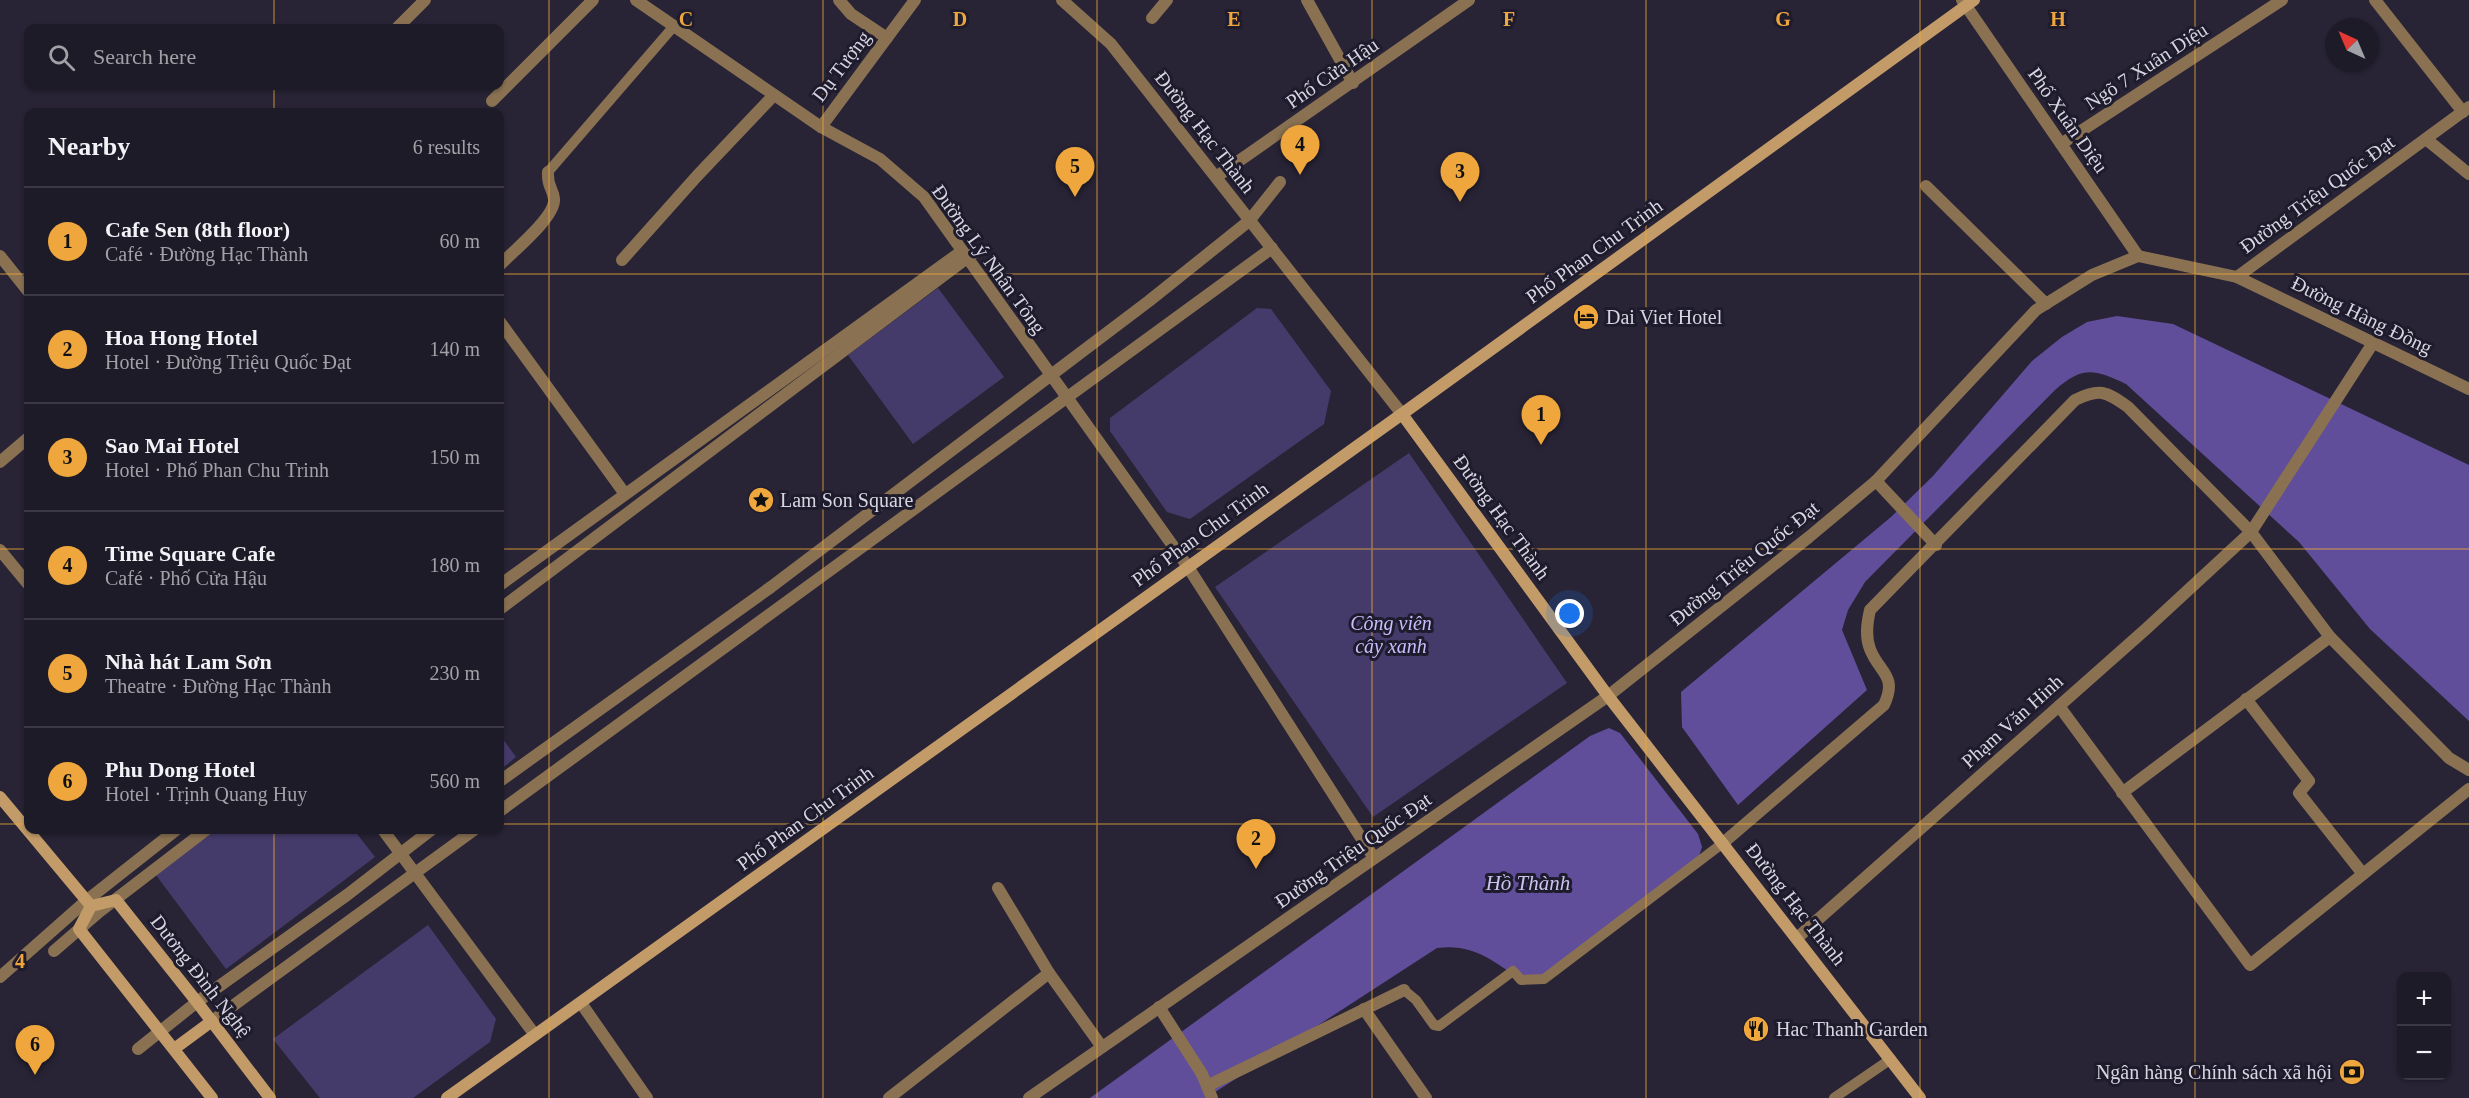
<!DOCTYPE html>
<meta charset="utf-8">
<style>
body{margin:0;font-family:"Times New Roman",serif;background:#262430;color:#f1f3f6}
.controls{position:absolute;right:18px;bottom:18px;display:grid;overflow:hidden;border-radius:12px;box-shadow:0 2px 4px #0004}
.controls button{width:54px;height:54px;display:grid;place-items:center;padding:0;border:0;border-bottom:2px solid #3c3945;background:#1e1b28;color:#f1f3f6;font:30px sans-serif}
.compass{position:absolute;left:2325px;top:18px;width:54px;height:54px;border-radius:50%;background:#1e1b28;box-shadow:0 2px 4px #0004;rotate:316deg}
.you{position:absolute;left:1570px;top:614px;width:21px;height:21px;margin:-15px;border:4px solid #fff;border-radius:50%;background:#1a73e8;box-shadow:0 0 0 9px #1a73e833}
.badge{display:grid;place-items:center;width:39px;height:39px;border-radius:50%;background:#efa73d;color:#111;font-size:20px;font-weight:700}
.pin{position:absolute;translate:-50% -50px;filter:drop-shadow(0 2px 3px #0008)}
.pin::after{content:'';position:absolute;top:32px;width:21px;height:18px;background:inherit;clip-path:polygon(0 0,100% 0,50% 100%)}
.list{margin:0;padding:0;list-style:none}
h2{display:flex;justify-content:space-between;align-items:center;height:78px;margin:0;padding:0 24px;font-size:26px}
h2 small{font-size:20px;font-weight:400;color:#a1a1a8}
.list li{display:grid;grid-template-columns:39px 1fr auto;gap:18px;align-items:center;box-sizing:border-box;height:108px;padding:0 24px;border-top:2px solid #3c3945}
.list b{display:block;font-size:22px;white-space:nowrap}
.list p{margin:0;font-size:20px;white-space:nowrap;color:#a1a1a8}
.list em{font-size:20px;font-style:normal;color:#a1a1a8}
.icon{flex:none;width:33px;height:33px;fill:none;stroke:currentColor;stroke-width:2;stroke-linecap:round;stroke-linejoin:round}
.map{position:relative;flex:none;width:2469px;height:1098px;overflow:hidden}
.search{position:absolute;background:#1e1b28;box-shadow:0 2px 4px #0004;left:24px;top:24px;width:480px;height:66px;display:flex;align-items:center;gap:15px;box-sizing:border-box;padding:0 21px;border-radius:12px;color:#a1a1a8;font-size:22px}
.panel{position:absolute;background:#1e1b28;box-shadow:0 2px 4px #0004;left:24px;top:108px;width:480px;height:726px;border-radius:12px}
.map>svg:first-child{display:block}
.green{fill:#453b6b}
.water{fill:#614e9b}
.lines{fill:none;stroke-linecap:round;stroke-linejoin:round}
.lane{stroke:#8a7152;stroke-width:10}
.street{stroke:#8a7152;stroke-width:12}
.secondary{stroke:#c39b68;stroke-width:12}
.grid{fill:none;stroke:#efa73d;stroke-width:1.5;stroke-opacity:0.55}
.labels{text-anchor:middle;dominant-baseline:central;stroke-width:6;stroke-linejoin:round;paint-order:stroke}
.street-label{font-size:20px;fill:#d7d5e1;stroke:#1e1b2c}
.poi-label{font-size:20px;fill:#d7d5e1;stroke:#1e1b2c;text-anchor:start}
.park-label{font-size:20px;font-style:italic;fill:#c8bdfd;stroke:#1e1b2c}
.water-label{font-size:21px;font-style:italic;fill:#cac4ef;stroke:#1e1b2c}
.grid-label{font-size:20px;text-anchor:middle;font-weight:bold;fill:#efa73d;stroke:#1e1b2c;stroke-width:6;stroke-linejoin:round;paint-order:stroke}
</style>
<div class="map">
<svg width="2469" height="1098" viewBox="0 0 2469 1098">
<rect width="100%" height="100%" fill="#282436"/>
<!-- green -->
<g class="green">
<polygon points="938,288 1004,377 913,444 848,355"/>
<polygon points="1257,308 1271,309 1331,391 1324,424 1190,519 1167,512 1110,431 1110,418"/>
<polygon points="1409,453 1567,683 1373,817 1215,587"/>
<polygon points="500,735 516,757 500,770"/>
<polygon points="216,830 354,830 375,857 226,969 156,875"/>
<polygon points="428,925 496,1019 490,1042 413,1098 320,1098 273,1039"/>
</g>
<!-- water -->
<g class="water">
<path d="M2117,316L2173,324L2469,465V721L2370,629L2299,542L2126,384C2093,369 2083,366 2055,390L1865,582L1848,610L1842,630L1867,690L1738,805L1682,727L1681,692L1891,517L1933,476L2032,361L2062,337L2087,322Z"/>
<path d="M1609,728L1620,733L1698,834L1702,847L1697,862L1546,974L1524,981C1493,962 1475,943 1437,948L1206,1098H1090L1590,736Z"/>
</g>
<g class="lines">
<!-- lane -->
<g class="lane">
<polyline points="548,172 674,26"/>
<polyline points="1404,990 1416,1000 1434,1025 1439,1026 1513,971 1521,980 1544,979 1723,843"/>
<polyline points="1834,1098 1891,1059"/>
</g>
<!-- street -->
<g class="street">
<polyline points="636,0 821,127 880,159 924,197 1188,567 1374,858"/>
<polyline points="839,0 851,14 887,38"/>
<polyline points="1062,0 1111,44 1402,414"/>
<polyline points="1307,0 1353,83"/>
<polyline points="1962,0 2138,256"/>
<polyline points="2375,0 2463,112"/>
<polyline points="1152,18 1167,0"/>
<polyline points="397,28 425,0"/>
<polyline points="492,101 593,0"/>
<polyline points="821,127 915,0"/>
<polyline points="2426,139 2469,174"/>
<polyline points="2061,144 2282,0"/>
<polyline points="1216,177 1469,0"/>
<polyline points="1926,186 2046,304"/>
<polyline points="0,256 28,291"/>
<polyline points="622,260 697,176 774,95"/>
<path d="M500,265C512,252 556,217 554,199C553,188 547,187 548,172"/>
<polyline points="2237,277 2469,389"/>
<polyline points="500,322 625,494"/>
<polyline points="0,462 28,438"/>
<polyline points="1876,481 1936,545"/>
<polyline points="0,550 28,584"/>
<polyline points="500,585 962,251"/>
<polyline points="500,609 975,252"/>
<polyline points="2246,699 2309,781 2299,793 2363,874"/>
<polyline points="2059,706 2250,965 2469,789"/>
<polyline points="500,781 771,587 1149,301 1249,221 1280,182"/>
<polyline points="2122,793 2330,637"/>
<polyline points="500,811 1272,248"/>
<polyline points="383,830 535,1035"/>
<path d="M1723,843L1884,705C1898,675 1879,673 1870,649C1865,636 1867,623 1870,610L2075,400C2099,388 2106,391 2128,407L2251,532L2330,637L2449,758L2469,770"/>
<polyline points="998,888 1049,973 1102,1047"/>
<polyline points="1797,938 2146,629 2251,532 2373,343"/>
<polyline points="54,951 99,912 206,830"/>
<polyline points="0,977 86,901 176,830"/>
<polyline points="581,1003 647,1098"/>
<polyline points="1159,1007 1202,1074 1212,1098"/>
<polyline points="1364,1009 1426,1098"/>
<polyline points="212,1021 474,830"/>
<polyline points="138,1049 197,1002 347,895 431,830"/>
<polyline points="1207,1086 1404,990"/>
<polyline points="889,1098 1049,973"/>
<polyline points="1029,1098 1608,696 1809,537 1876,481 2036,310 2092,275 2138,256 2237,277 2469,107"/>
</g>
<!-- secondary -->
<g class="secondary">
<polyline points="1402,414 1608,696 1920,1098"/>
<polyline points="0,797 91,906"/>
<polyline points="91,906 116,900 197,1002 270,1098"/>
<polyline points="91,906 79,929 212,1098"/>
<polyline points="174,1049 212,1021"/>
<polyline points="447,1098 1402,414 1974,0"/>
</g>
</g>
<!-- grid -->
<path class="grid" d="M274,0V28M549,0V1098M823,0V1098M1097,0V1098M1372,0V1098M1646,0V1098M1920,0V1098M2195,0V1098M274,86V112M0,274H28M500,274H2469M0,549H28M500,549H2469M0,824H28M500,824H2469M274,830V1098"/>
<!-- icons -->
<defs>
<g id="hotel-disc" transform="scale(1.35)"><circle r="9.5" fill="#efa73d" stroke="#1e1b2c"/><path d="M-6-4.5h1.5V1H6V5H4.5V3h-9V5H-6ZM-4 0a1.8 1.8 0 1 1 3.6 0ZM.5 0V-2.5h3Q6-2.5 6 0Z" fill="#111"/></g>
<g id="sight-disc" transform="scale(1.35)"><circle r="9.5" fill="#efa73d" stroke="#1e1b2c"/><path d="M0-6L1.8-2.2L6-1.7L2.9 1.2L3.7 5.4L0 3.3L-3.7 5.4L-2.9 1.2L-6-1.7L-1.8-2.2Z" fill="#111"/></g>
<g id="restaurant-disc" transform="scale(1.35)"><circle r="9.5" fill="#efa73d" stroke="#1e1b2c"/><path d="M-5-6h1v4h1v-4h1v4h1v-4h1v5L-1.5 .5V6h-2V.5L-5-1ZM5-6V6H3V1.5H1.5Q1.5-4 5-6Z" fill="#111"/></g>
<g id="bank-disc" transform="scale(1.35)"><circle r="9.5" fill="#efa73d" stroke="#1e1b2c"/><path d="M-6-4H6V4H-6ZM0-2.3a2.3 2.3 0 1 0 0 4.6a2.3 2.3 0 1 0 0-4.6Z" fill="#111"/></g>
</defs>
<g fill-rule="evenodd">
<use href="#hotel-disc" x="1586" y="317"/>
<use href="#sight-disc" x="761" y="500"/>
<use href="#restaurant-disc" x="1756" y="1029"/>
<use href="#bank-disc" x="2352" y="1072"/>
</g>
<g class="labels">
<!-- street labels -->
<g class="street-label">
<text transform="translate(841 66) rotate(-53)">Dụ Tượng</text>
<text transform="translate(2146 66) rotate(-33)">Ngõ 7 Xuân Diệu</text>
<text transform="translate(1332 73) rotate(-35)">Phố Cửa Hậu</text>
<text transform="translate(2068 120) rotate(55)">Phố Xuân Diệu</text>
<text transform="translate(1205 132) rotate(52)">Đường Hạc Thành</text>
<text transform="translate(2317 194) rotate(-36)">Đường Triệu Quốc Đạt</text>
<text transform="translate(1594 251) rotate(-36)">Phố Phan Chu Trinh</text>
<text transform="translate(989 259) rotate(54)">Đường Lý Nhân Tông</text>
<text transform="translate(2362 315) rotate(26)">Đường Hàng Đồng</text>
<text transform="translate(1502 517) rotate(54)">Đường Hạc Thành</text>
<text transform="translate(1200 534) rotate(-36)">Phố Phan Chu Trinh</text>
<text transform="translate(1744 563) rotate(-39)">Đường Triệu Quốc Đạt</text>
<text transform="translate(2012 721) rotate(-42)">Phạm Văn Hinh</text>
<text transform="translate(805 818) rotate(-36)">Phố Phan Chu Trinh</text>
<text transform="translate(1353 850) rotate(-35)">Đường Triệu Quốc Đạt</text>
<text transform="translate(1796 904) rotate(52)">Đường Hạc Thành</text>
<text transform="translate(201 976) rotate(52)">Dương Đình Nghệ</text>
</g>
<!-- poi labels -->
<g class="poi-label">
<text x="1606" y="317">Dai Viet Hotel</text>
<text x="780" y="500">Lam Son Square</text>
<text x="1776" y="1029">Hac Thanh Garden</text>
<text x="2332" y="1072" text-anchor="end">Ngân hàng Chính sách xã hội</text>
</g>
<!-- park labels -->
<g class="park-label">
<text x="1391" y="623">Công viên<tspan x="1391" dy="23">cây xanh</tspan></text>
</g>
<!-- water labels -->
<g class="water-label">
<text x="1528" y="883">Hồ Thành</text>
</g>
</g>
<g class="grid-label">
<text x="686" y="26">C</text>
<text x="960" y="26">D</text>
<text x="1234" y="26">E</text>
<text x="1509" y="26">F</text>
<text x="1783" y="26">G</text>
<text x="2058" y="26">H</text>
<text x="20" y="968">4</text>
</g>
</svg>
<div class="controls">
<button>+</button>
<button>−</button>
</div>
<svg class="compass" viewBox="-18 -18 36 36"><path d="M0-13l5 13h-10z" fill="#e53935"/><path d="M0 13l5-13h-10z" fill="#a1a1a8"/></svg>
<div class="you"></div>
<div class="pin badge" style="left:1541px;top:445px">1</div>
<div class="pin badge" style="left:1256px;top:869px">2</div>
<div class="pin badge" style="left:1460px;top:202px">3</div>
<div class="pin badge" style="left:1300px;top:175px">4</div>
<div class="pin badge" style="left:1075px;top:197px">5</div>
<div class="pin badge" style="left:35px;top:1075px">6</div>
<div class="search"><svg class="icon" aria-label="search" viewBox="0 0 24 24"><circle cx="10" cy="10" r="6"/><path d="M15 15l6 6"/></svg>Search here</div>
<section class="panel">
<h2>Nearby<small>6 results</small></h2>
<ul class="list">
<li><span class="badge">1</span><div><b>Cafe Sen (8th floor)</b><p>Café · Đường Hạc Thành</p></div><em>60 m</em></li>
<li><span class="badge">2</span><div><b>Hoa Hong Hotel</b><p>Hotel · Đường Triệu Quốc Đạt</p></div><em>140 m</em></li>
<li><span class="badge">3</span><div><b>Sao Mai Hotel</b><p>Hotel · Phố Phan Chu Trinh</p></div><em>150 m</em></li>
<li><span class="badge">4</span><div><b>Time Square Cafe</b><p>Café · Phố Cửa Hậu</p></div><em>180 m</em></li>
<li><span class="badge">5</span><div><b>Nhà hát Lam Sơn</b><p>Theatre · Đường Hạc Thành</p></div><em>230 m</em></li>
<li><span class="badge">6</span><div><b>Phu Dong Hotel</b><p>Hotel · Trịnh Quang Huy</p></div><em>560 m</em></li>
</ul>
</section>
</div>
